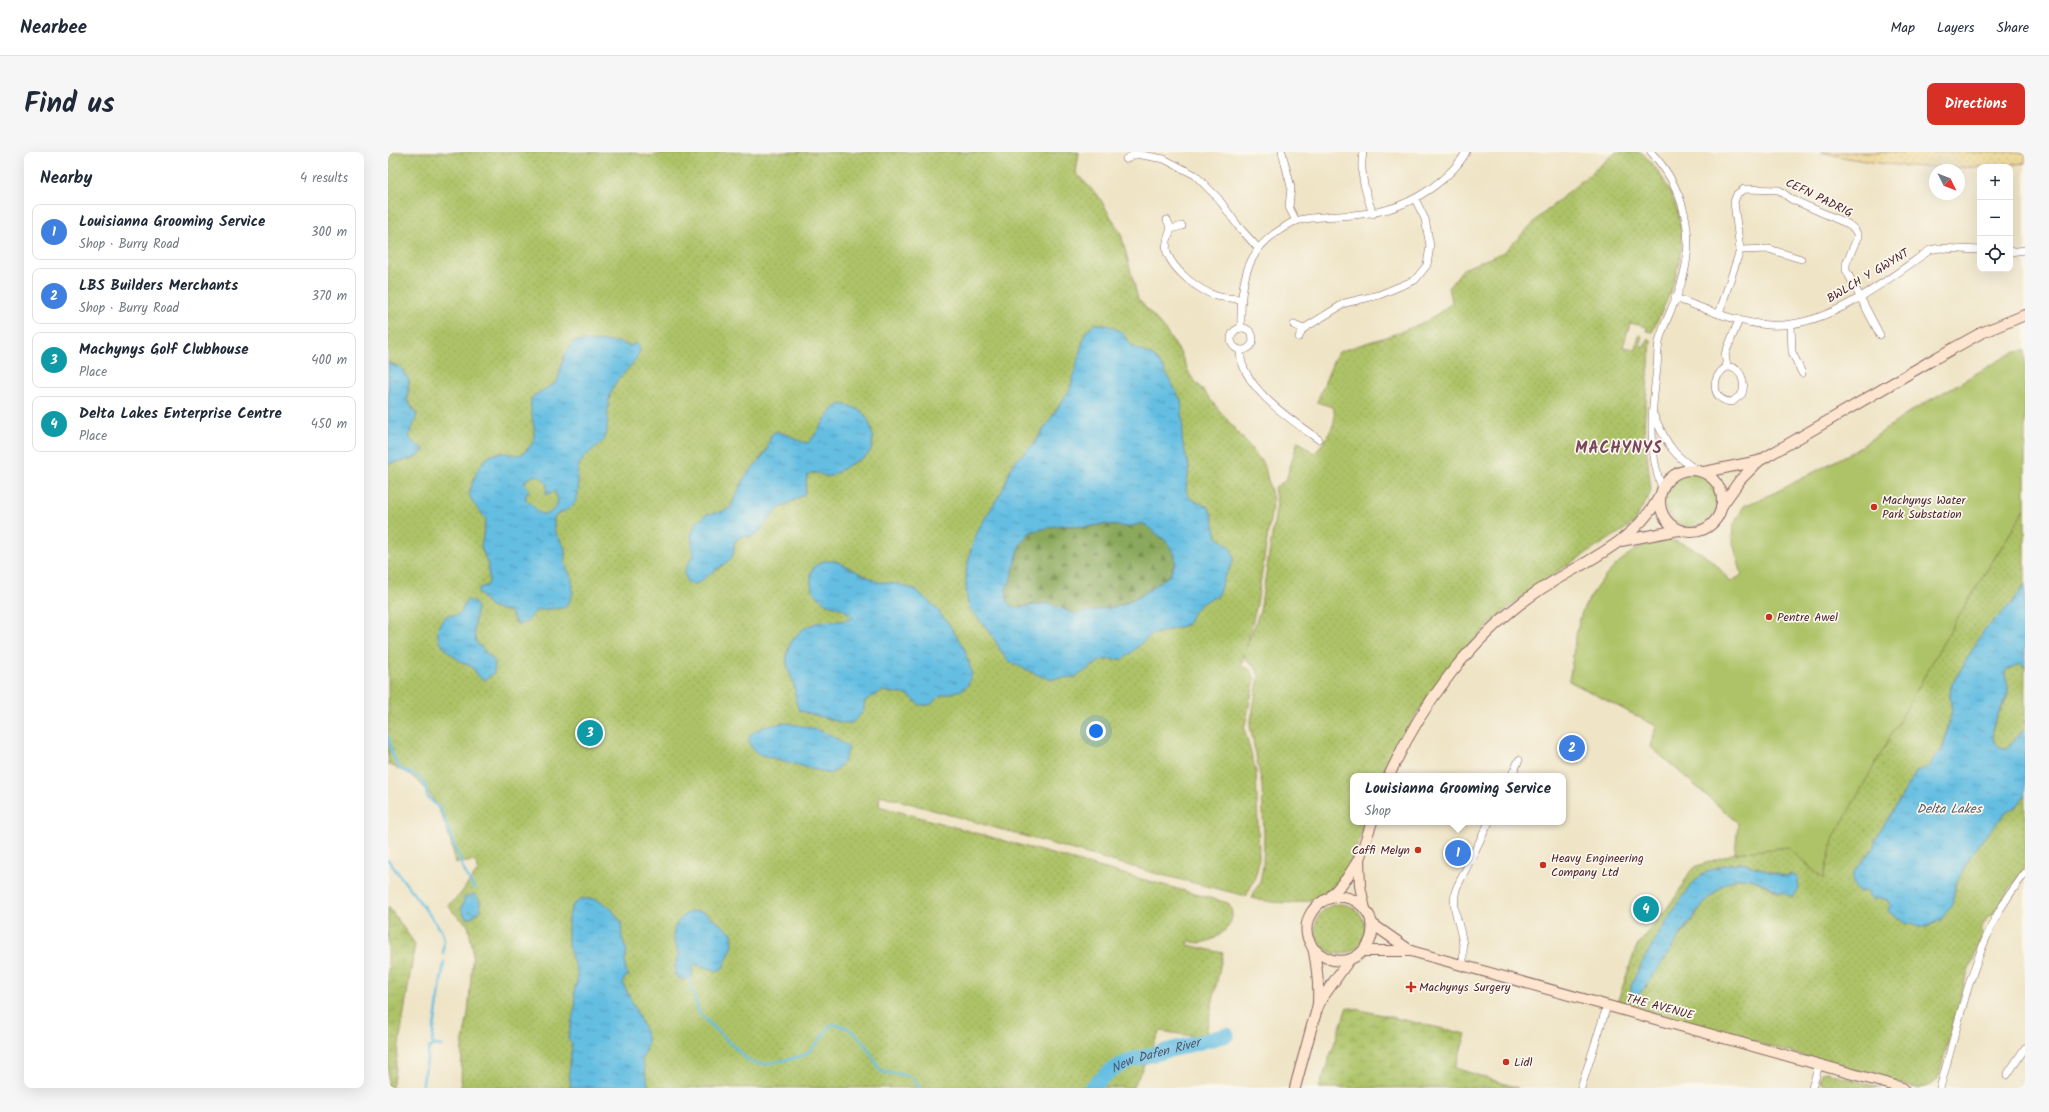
<!DOCTYPE html>
<meta charset="utf-8">
<style>
body{margin:0;font-family:Kalam,sans-serif;background:#f6f6f7;color:#1f2937}
.controls{position:absolute;right:12px;top:12px;display:grid;overflow:hidden;border-radius:8px;box-shadow:0 4px 16px #0002}
.controls button{width:36px;height:36px;display:grid;place-items:center;padding:0;border:0;border-bottom:1px solid #e0e1e3;background:#fff;color:#1f2937;font:20px sans-serif}
.compass{position:absolute;left:1541px;top:12px;width:36px;height:36px;border-radius:50%;background:#fff;box-shadow:0 4px 16px #0002;rotate:132deg}
.you{position:absolute;left:708px;top:579px;width:14px;height:14px;margin:-10px;border:3px solid #fff;border-radius:50%;background:#1a73e8;box-shadow:0 0 0 6px #1a73e833}
.badge{display:grid;place-items:center;width:26px;height:26px;border-radius:50%;background:#d93025;color:#fff;font-size:13px;font-weight:700}
.pin{position:absolute;translate:-50% -50%;border:2px solid #fff;box-shadow:0 1px 4px #0006}
.popup{position:absolute;left:962px;top:621px;width:216px;height:52px;box-sizing:border-box;display:grid;place-content:center;border-radius:8px;background:#fff;filter:drop-shadow(0 1px 3px #0005);font-size:13px;white-space:nowrap;color:#747a83}
.popup b{font-size:15px;color:#1f2937}
.popup::after{content:'';position:absolute;left:50%;top:100%;margin-left:-8px;border:8px solid transparent;border-top-color:#fff}
.list{margin:0;padding:0;list-style:none}
h2{display:flex;justify-content:space-between;align-items:center;height:52px;margin:0;padding:0 16px;font-size:17px}
h2 small{font-size:13px;font-weight:400;color:#747a83}
.list li{display:grid;grid-template-columns:26px 1fr auto;gap:12px;align-items:center;box-sizing:border-box;height:56px;margin:0 8px 8px;padding:0 8px;border:1px solid #e0e1e3;border-radius:8px}
.list b{display:block;font-size:15px;white-space:nowrap}
.list p{margin:0;font-size:13px;white-space:nowrap;color:#747a83}
.list em{font-size:13px;font-style:normal;color:#747a83}
.icon{flex:none;width:22px;height:22px;fill:none;stroke:currentColor;stroke-width:2;stroke-linecap:round;stroke-linejoin:round}
.map{position:relative;flex:none;width:1637px;height:936px;overflow:hidden;border-radius:8px}
header{display:flex;align-items:center;gap:24px;box-sizing:border-box;height:56px;padding:0 20px;background:#fff;border-bottom:1px solid #e0e1e3}
header strong{font-size:19px}
nav{display:flex;gap:22px;margin-inline-start:auto;font-size:14px}
.intro{display:flex;align-items:center;justify-content:space-between;box-sizing:border-box;height:96px;padding:0 24px}
h1{margin:0;font-size:28px}
.button{padding:10px 18px;border-radius:8px;background:#d93025;color:#fff;font-size:14px;font-weight:700}
main{display:flex;gap:24px;padding:0 24px}
aside{flex:1;background:#fff;border-radius:8px;box-shadow:0 4px 16px #0002}
.map>svg:first-child{display:block}
.grass{fill:url(#grass-dots);stroke:#7c7149;fill-rule:evenodd}
.forest{fill:url(#forest-firs);stroke:#6a6444}
.wetland{fill:url(#wetland-marsh);stroke:#7c7149}
.sand{fill:url(#sand-dots);stroke:#9c7c64}
.garden{fill:#aec367;stroke:#7c7149}
.water{fill:url(#water-ripples);stroke:#576e86;fill-rule:evenodd}
.lines{fill:none;stroke-linecap:round;stroke-linejoin:round}
.stream{stroke:#64bee2;stroke-width:2.5}
.river{stroke:#64bee2;stroke-width:15}
.minor-casing{stroke:#846461;stroke-width:8}
.secondary-casing{stroke:#846461;stroke-width:12}
.minor{stroke:#fff;stroke-width:7}
.secondary{stroke:#fde5d0;stroke-width:10}
.poi-dot{fill:#c8321e;stroke:#fbf7ec;stroke-width:1.5}
.labels{text-anchor:middle;dominant-baseline:central;stroke-width:3.5;stroke-linejoin:round;paint-order:stroke}
.street-label{font-size:12px;fill:#4a1f2b;stroke:#fbf7ec}
.poi-label{font-size:12px;fill:#4a1f2b;stroke:#fbf7ec;text-anchor:start}
.water-label{font-size:13px;font-style:italic;fill:#53576b;stroke:#fbf7ec}
.district-label{font-size:16px;font-weight:bold;letter-spacing:1px;fill:#7b465c;stroke:#fbf7ec}
</style>
<header>
<strong>Nearbee</strong>
<nav><a>Map</a><a>Layers</a><a>Share</a></nav>
</header>
<div class="intro"><h1>Find us</h1><a class="button">Directions</a></div>
<main>
<aside>
<h2>Nearby<small>4 results</small></h2>
<ul class="list">
<li><span class="badge" style="background:#3f7fe0">1</span><div><b>Louisianna Grooming Service</b><p>Shop · Burry Road</p></div><em>300 m</em></li>
<li><span class="badge" style="background:#3f7fe0">2</span><div><b>LBS Builders Merchants</b><p>Shop · Burry Road</p></div><em>370 m</em></li>
<li><span class="badge" style="background:#0f9aa8">3</span><div><b>Machynys Golf Clubhouse</b><p>Place</p></div><em>400 m</em></li>
<li><span class="badge" style="background:#0f9aa8">4</span><div><b>Delta Lakes Enterprise Centre</b><p>Place</p></div><em>450 m</em></li>
</ul>
</aside>
<div class="map">
<svg width="1637" height="936" viewBox="0 0 1637 936">
<defs>
<pattern id="grass-dots" width="8" height="8" patternUnits="userSpaceOnUse"><rect width="8" height="8" fill="#aec367"/><path d="M2 2h.1M6 6h.1" fill="none" stroke="#97a75a" stroke-width="1.8" stroke-linecap="round"/></pattern>
<pattern id="forest-firs" width="22" height="20" patternUnits="userSpaceOnUse"><rect width="22" height="20" fill="#8aa95c"/><path d="M5 1l3.5 6h-7zM16 11l3.5 6h-7z" fill="#73894c"/></pattern>
<pattern id="wetland-marsh" width="20" height="14" patternUnits="userSpaceOnUse"><rect width="20" height="14" fill="#aec367"/><path d="M1 5h8M5 5V1M11 12h8M15 12V8" fill="none" stroke="#97a75a"/></pattern>
<pattern id="sand-dots" width="8" height="8" patternUnits="userSpaceOnUse"><rect width="8" height="8" fill="#eeda9e"/><path d="M2 2h.1M6 6h.1" fill="none" stroke="#cebb88" stroke-width="1.8" stroke-linecap="round"/></pattern>
<pattern id="water-ripples" width="26" height="14" patternUnits="userSpaceOnUse"><rect width="26" height="14" fill="#64bee2"/><path d="M2 4q2-2 4 0t4 0M15 11q2-2 4 0t4 0" fill="none" stroke="#549ab7"/></pattern>
</defs>
<rect width="100%" height="100%" fill="#fbf7ec"/>
<filter id="ink" filterUnits="userSpaceOnUse"><feTurbulence type="fractalNoise" baseFrequency=".025" numOctaves="2"/><feDisplacementMap in="SourceGraphic" scale="8" xChannelSelector="R" yChannelSelector="G"/><feConvolveMatrix kernelMatrix="1 2 1 2 8 2 1 2 1" color-interpolation-filters="sRGB"/></filter>
<filter id="wash" filterUnits="userSpaceOnUse"><feTurbulence type="fractalNoise" baseFrequency=".012" numOctaves="4" result="noise"/><feDisplacementMap in="SourceGraphic" scale="16" xChannelSelector="R" yChannelSelector="G"/><feGaussianBlur stdDeviation="0.9" result="paint"/><feColorMatrix in="noise" values="0 0 0 0 0 0 0 0 0 0 0 0 0 0 0 0 0 1.4 0 .05"/><feComposite in="paint" operator="in"/></filter>
<g filter="url(#wash)">
<rect width="100%" height="100%" fill="#efe4c6"/>
<!-- grass -->
<g class="grass">
<path d="M0,0H243L259,4L281,1L311,3L320,0H691L688,21L711,45L733,82L750,147L775,175L792,200L802,223L876,312L885,348L869,452L858,496L872,459L889,352L886,336L898,328L910,289L927,302C936,288 953,271 944,255L929,250L947,205L951,200C988,186 1035,179 1064,150L1061,135L1075,117L1116,100L1151,65L1228,0H1253C1279,25 1297,62 1293,99C1290,127 1276,155 1264,180L1258,179L1259,175L1242,171L1235,195L1248,197L1251,183L1254,184L1252,191L1255,196L1261,187L1263,188L1256,273L1263,339L1258,350L1248,365L1250,368L1243,373C1213,393 1181,411 1151,432C1080,483 1032,546 994,624H965V670H977C972,684 968,700 962,714C943,755 900,755 863,746L872,730L875,714L876,683L874,633L862,574L871,524L867,514L859,509L856,503L853,514L863,518L867,527L856,577L868,619L871,706C870,720 865,732 858,744L766,721L492,643L491,654L840,751C853,769 832,787 816,790C811,792 806,790 801,789L800,793L835,801L817,886L772,879L745,936H73L74,895L80,862L85,799L80,773L65,760L60,753L71,744L90,718L87,709L68,711C61,681 51,644 25,625C18,619 8,616 0,612V312L25,307L36,299V297L24,291L21,286L28,259L19,248L21,231L6,212L0,211Z"/>
<circle cx="1303" cy="348" r="27"/>
<path d="M1637,357V433L1624,451L1595,480L1563,534L1562,544L1564,558L1555,596L1487,688L1486,695L1468,717L1476,738L1499,748L1503,755L1501,760L1517,771L1538,775L1553,768L1566,745L1568,731L1587,696L1618,661L1629,654L1637,644V715L1604,764L1601,763L1592,778L1595,782L1578,825L1550,927C1543,934 1538,936 1528,936L1229,851L1248,796L1289,743L1301,721L1306,715L1347,701L1400,695L1435,727L1445,685L1568,468ZM1354,711L1395,724L1404,723L1394,742L1364,727L1352,726L1337,731L1319,748L1270,815L1258,836C1265,817 1273,798 1281,779C1297,741 1308,712 1354,711Z"/>
<path d="M1634,511L1637,516V576L1619,596L1615,597C1591,584 1614,560 1619,545C1620,538 1617,528 1617,520L1618,517Z"/>
<circle cx="952" cy="777" r="25"/>
<polygon points="1438,920 1493,936 1451,936 1431,930 1433,921"/>
</g>
<!-- forest -->
<path class="forest" d="M755,371C766,380 782,388 787,402C798,435 710,464 687,462C674,461 661,451 649,452C639,452 626,462 619,449C614,439 623,427 625,417C627,404 632,385 645,379C662,371 681,374 699,375C705,375 711,372 717,372C733,373 738,376 755,371Z"/>
<!-- wetland -->
<g class="wetland">
<polygon points="0,754 27,792 4,936 0,936"/>
<polygon points="959,855 1078,882 1067,916 1130,936 931,936"/>
</g>
<!-- sand -->
<path class="sand" d="M1433,0H1637V11C1570,19 1500,17 1433,0Z"/>
<!-- garden -->
<path class="garden" d="M1637,198V357L1568,468L1446,685L1435,727L1400,695L1347,701L1350,671L1263,595L1268,574L1181,529C1185,509 1187,478 1194,460C1208,429 1252,377 1290,390C1303,394 1320,404 1329,414C1334,419 1338,425 1342,430L1354,423L1344,388L1345,374L1356,354L1390,339L1468,298L1528,256L1624,201Z"/>
<!-- water -->
<g class="water">
<path d="M708,171L725,175L734,181L745,195L765,204L774,214L793,248L795,270L794,288L801,315L798,339L803,347L820,355L824,362L829,385L841,394L846,404L845,410L836,427L829,445C811,450 807,456 799,473L763,483L736,507L714,508L688,525L662,527L652,524L624,511L616,504L602,480L581,456L578,440V420L583,397L590,378L615,337L625,311L646,292L682,237L697,181ZM755,371L778,389L787,403V411L782,423L751,445L732,454L687,462L659,451L631,456L623,454L619,449L618,437L622,430L632,393L640,382L645,379L673,373L700,375L715,372L740,375Z"/>
<path d="M186,189L230,190L242,194L249,191L252,198C248,214 230,222 224,238C217,253 222,271 217,287C209,296 195,303 191,314C186,326 196,339 185,353C180,359 172,360 166,365V378L177,396V412L184,427L185,440L180,453L175,456L150,458C142,463 141,473 129,472L122,460L102,455L90,440L91,436L99,434L101,430L100,413L93,395L98,367L85,351L81,342C86,325 93,301 114,301C120,301 126,303 132,303C158,287 140,269 143,247L147,243L169,230L176,204ZM147,323L153,325L159,332L158,343L167,339L170,349L168,355L160,362H153L137,346L141,338L136,330Z"/>
<path d="M0,211L12,215L21,228L19,248L29,263C23,282 13,285 36,297V299L25,307L0,312Z"/>
<path d="M453,252C463,254 474,257 479,266C484,275 488,292 481,301C477,306 468,309 463,312C455,316 450,321 442,324C433,326 428,316 419,324L417,342L389,358L370,381L362,385L353,384L349,387L346,392V400L343,407L310,431L306,433L299,430L296,420L305,403L303,382L308,371L319,362L333,360L342,356L357,325L378,300L383,283L386,280C399,279 408,290 420,291C433,279 437,260 453,252Z"/>
<path d="M436,409H448L490,430L510,432L528,438L547,455L560,471L576,496L584,521L580,533L574,538L552,544L542,553H532L520,543L494,539L477,549L475,560L464,571H455L412,559C406,550 408,540 405,530C403,524 400,518 399,512C396,493 410,476 429,471C441,468 453,471 465,466L455,457L437,451L426,440L423,433V420L427,414Z"/>
<path d="M1637,433V516L1633,511L1618,518C1615,524 1621,531 1620,539C1617,556 1590,583 1615,597L1619,596L1637,576V644L1629,654L1618,661L1587,696L1568,731L1564,752L1553,768L1538,775L1517,771L1501,760L1500,757L1503,755L1499,748L1490,745L1486,748L1480,744L1481,741L1479,739L1471,740C1465,735 1463,727 1466,720L1486,695L1487,688L1529,619L1540,615L1555,596L1564,558L1562,544L1563,534L1595,480L1624,451Z"/>
<path d="M79,448L85,449L89,455L86,478L88,490L107,510L106,521L97,528C89,526 89,520 84,515C82,513 78,513 75,511C58,499 37,484 59,463C76,465 72,459 79,448Z"/>
<path d="M398,571C422,575 442,579 461,596L455,611L443,622L370,602C344,579 381,573 398,571Z"/>
<path d="M1354,711L1395,724L1404,723L1410,725L1411,737L1405,745C1388,740 1371,726 1354,726C1318,726 1274,821 1249,844L1244,842C1243,840 1242,838 1243,836C1244,823 1296,739 1307,729C1321,716 1335,712 1354,711Z"/>
<polygon points="86,742 91,747 93,758 82,766 78,766 73,757 77,745"/>
<polygon points="193,747 207,747 222,755 233,770 234,786 239,799 237,809 238,819 241,824 237,825 235,831 256,876 260,890 254,907 261,936 183,936 181,921 184,892 180,886 187,854 186,839 189,829 189,820 180,794 180,767 184,754"/>
<path d="M305,759L316,760L344,781L345,793L335,816L330,819L310,813H306L304,817L305,824L295,828L287,823C286,814 289,809 290,801C290,796 287,793 286,789C283,775 292,763 305,759Z"/>
</g>
<g class="lines">
<!-- stream -->
<g class="stream">
<polyline points="0,584 5,604 12,617 31,625 37,632 39,644 52,657 76,719 86,736"/>
<polyline points="0,708 53,778 56,786 55,802"/>
<path d="M301,826L311,861L361,909C365,911 368,912 373,912C379,912 415,905 418,902C428,895 435,882 443,873C467,870 484,902 493,920L519,923L525,927L532,936"/>
<polyline points="46,893 44,889 56,810"/>
<polyline points="34,936 41,896 46,893 54,894"/>
</g>
<!-- river -->
<path class="river" id="s1" d="M703,936L723,918L743,908L839,883"/>
</g>
</g>
<g filter="url(#ink)">
<g class="lines">
<!-- minor casing -->
<g class="minor-casing">
<g id="minor">
<polyline points="894,0 903,35 901,55 908,69"/>
<path d="M975,0C971,22 978,42 985,62"/>
<path d="M1263,0C1296,36 1308,82 1294,129C1289,148 1278,166 1272,186C1269,195 1270,206 1269,216C1264,255 1259,298 1274,336"/>
<polyline points="748,2 776,7 807,23 830,46 850,74 870,96"/>
<polyline points="738,7 748,2 746,0"/>
<path d="M779,68L783,77C780,84 777,94 779,101C787,120 809,137 828,144C835,146 844,146 852,147"/>
<polyline points="783,77 794,74"/>
<polyline points="1352,98 1381,97 1413,107"/>
<polyline points="1622,100 1637,98"/>
<path d="M1287,146C1318,157 1349,171 1381,173C1439,177 1497,129 1542,98L1551,96L1592,98"/>
<polyline points="1331,162 1352,98 1346,50 1349,42 1356,37 1391,38 1403,47 1460,72 1467,78 1470,84 1458,112 1458,118 1492,183"/>
<polyline points="906,173 915,177 911,185"/>
<polyline points="1403,173 1404,200 1414,221"/>
<circle cx="854" cy="187" r="11"/>
<path d="M853,176C852,137 856,99 892,78C897,75 903,70 908,69C921,65 937,65 951,64C987,62 1012,58 1042,37C1056,27 1070,15 1078,0"/>
<polyline points="915,177 957,151 991,143 1027,128 1039,113 1042,94 1037,67 1027,47"/>
<path d="M852,199C853,235 903,268 930,287"/>
<path d="M1339,215C1353,214 1358,231 1354,242L1344,250C1323,249 1322,224 1339,215Z"/>
<polyline points="1339,215 1337,202 1351,168"/>
<path d="M1266,264C1278,290 1284,303 1309,318"/>
<polyline points="1123,624 1131,608"/>
<path d="M1075,812C1075,804 1076,795 1074,787C1071,769 1063,756 1068,737L1101,670"/>
<polyline points="1619,923 1637,896"/>
<polyline points="1193,936 1219,854"/>
<polyline points="1424,936 1431,913"/>
<path d="M1552,936C1569,877 1582,813 1611,759C1619,746 1628,733 1637,721"/>
</g>
</g>
<!-- secondary casing -->
<g class="secondary-casing">
<g id="secondary">
<circle cx="1303" cy="349" r="31"/>
<polyline points="1316,320 1371,309"/>
<polyline points="1333,355 1352,328 1371,309 1546,207 1593,181 1637,163"/>
<polyline points="1233,389 1291,378"/>
<path d="M1001,624C1033,552 1084,484 1150,439C1192,411 1246,392 1271,345"/>
<polyline points="971,707 972,734 977,757"/>
<polyline points="941,746 959,726 971,707 984,670"/>
<polyline points="983,771 1023,799"/>
<polyline points="975,799 1023,799 1515,936"/>
<polyline points="930,852 961,808"/>
<path d="M907,936C912,916 918,897 923,877C925,869 929,860 930,851C931,834 929,816 926,800C925,794 920,789 919,783C916,766 927,750 943,746C954,743 966,746 974,754C1005,784 960,831 926,797"/>
</g>
</g>
<!-- minor -->
<use href="#minor" class="minor"/>
<!-- secondary -->
<use href="#secondary" class="secondary"/>
</g>
</g>
<!-- markers -->
<g class="poi-dot">
<circle cx="1486" cy="355" r="4"/>
<circle cx="1381" cy="465" r="4"/>
<circle cx="1030" cy="698" r="4"/>
<circle cx="1155" cy="713" r="4"/>
<path d="M1021 829h4v4h4v4h-4v4h-4v-4h-4v-4h4z"/>
<circle cx="1118" cy="910" r="4"/>
</g>
<g class="labels">
<!-- street labels -->
<g class="street-label">
<text transform="translate(1431 46) rotate(26)">CEFN PADRIG</text>
<text transform="translate(1480 124) rotate(-31)">BWLCH Y GWYNT</text>
<text transform="translate(1272 855) rotate(15)">THE AVENUE</text>
</g>
<!-- poi labels -->
<g class="poi-label">
<text x="1494" y="348">Machynys Water<tspan x="1494" dy="14">Park Substation</tspan></text>
<text x="1389" y="465">Pentre Awel</text>
<text x="1022" y="698" text-anchor="end">Caffi Melyn</text>
<text x="1163" y="706">Heavy Engineering<tspan x="1163" dy="14">Company Ltd</tspan></text>
<text x="1031" y="835">Machynys Surgery</text>
<text x="1126" y="910">Lidl</text>
</g>
<!-- water labels -->
<g class="water-label">
<text x="1561" y="657">Delta Lakes</text>
<text stroke="none"><textPath href="#s1" startOffset="74">New Dafen River</textPath></text>
</g>
<!-- district labels -->
<g class="district-label">
<text x="1231" y="296">MACHYNYS</text>
</g>
</g>
</svg>
<div class="controls">
<button>+</button>
<button>−</button>
<button><svg class="icon" aria-label="locate" viewBox="0 0 24 24"><circle cx="12" cy="12" r="6"/><path d="M12 2v4M12 18v4M2 12h4M18 12h4"/></svg></button>
</div>
<svg class="compass" viewBox="-18 -18 36 36"><path d="M0-13l5 13h-10z" fill="#e53935"/><path d="M0 13l5-13h-10z" fill="#747a83"/></svg>
<div class="you"></div>
<div class="pin badge" style="left:1070px;top:701px;background:#3f7fe0">1</div>
<div class="popup"><b>Louisianna Grooming Service</b>Shop</div>
<div class="pin badge" style="left:1184px;top:596px;background:#3f7fe0">2</div>
<div class="pin badge" style="left:202px;top:581px;background:#0f9aa8">3</div>
<div class="pin badge" style="left:1258px;top:757px;background:#0f9aa8">4</div>
</div>
</main>
